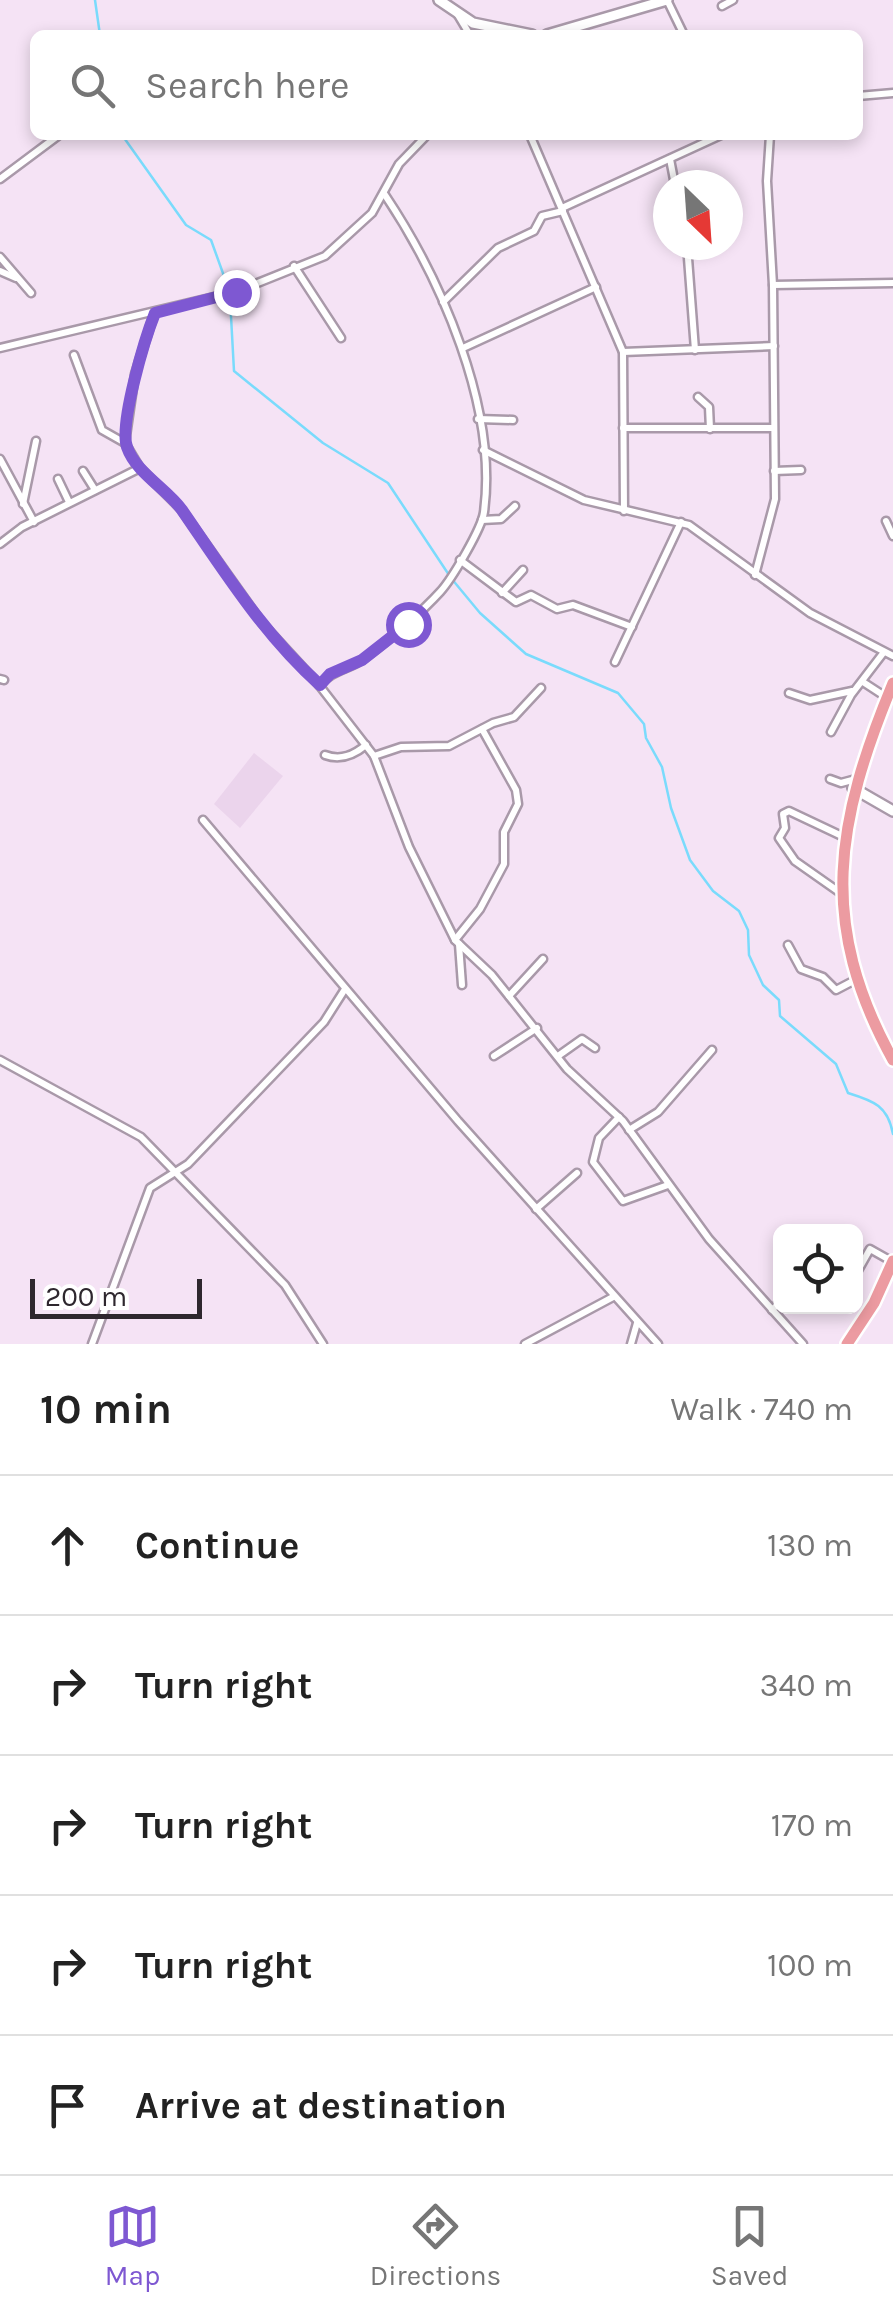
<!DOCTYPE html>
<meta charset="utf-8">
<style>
body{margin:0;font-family:Karla,sans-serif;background:#f2f2f2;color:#222}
.controls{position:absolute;right:30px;bottom:30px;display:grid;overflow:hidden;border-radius:15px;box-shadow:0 5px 15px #0003}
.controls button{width:90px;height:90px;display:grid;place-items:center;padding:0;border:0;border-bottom:2px solid #e0e0e0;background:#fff;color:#222;font:50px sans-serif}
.compass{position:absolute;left:653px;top:170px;width:90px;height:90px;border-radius:50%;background:#fff;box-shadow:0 5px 15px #0003;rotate:155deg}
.scale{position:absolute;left:30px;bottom:25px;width:172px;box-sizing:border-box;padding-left:10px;border:5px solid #2e272e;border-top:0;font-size:28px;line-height:35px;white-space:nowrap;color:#2e272e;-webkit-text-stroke:8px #fff;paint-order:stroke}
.stop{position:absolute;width:30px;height:30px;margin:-22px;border:8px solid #7e58d2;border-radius:50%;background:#fff}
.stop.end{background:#7e58d2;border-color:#fff;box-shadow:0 2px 10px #0008}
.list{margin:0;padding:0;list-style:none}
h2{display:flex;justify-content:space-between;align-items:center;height:130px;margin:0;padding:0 40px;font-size:42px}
h2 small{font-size:32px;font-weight:400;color:#767676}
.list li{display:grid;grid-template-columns:65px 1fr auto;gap:30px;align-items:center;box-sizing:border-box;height:140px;padding:0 40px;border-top:2px solid #e0e0e0}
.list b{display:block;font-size:38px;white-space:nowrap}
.list em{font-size:32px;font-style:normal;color:#767676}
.icon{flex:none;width:55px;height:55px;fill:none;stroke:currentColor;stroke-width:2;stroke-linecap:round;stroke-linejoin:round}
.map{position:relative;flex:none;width:893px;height:1344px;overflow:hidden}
.search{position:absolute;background:#fff;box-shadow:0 5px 15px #0003;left:30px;right:30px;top:30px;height:110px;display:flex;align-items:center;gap:25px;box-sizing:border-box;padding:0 35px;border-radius:15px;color:#767676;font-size:38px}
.sheet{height:830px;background:#fff}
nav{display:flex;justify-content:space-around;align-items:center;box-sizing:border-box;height:140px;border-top:2px solid #e0e0e0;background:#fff;font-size:28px;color:#767676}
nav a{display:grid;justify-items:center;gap:5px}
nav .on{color:#7e58d2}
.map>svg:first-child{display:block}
.built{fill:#ebd4ec}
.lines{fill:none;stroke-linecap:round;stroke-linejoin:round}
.stream{stroke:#7adbfc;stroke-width:2.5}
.street-casing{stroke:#a999a9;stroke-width:11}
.secondary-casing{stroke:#a999a9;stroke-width:14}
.highway-casing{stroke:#fff;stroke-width:16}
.street{stroke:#fff;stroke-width:6}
.secondary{stroke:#fff;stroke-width:9}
.highway{stroke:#ec9ba1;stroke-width:11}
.route{stroke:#7e58d2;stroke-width:12}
</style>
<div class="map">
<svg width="893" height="1344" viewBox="0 0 893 1344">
<rect width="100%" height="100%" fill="#f5e3f5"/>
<!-- built -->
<polygon class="built" points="254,753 283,776 240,828 214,804"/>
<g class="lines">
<!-- stream -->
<g class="stream">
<polyline points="95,0 100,35"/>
<polyline points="122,135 186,225 211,240 229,290"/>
<path d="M230,298L234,371L323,443L388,483L451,578L480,613L526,654L618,693L644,724L646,738L662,767L671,808L690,860L713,891L739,911L748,930L749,955L763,985L779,1000L780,1016L836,1064L848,1093C874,1101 888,1106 893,1134"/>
</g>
<!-- street casing -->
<g class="street-casing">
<g id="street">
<polyline points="667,0 684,35"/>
<polyline points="722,6 733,0"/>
<polyline points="458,15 470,35"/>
<polyline points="858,96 893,93"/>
<polyline points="530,135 623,352 624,511"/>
<polyline points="670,159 675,185"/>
<polyline points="0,179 59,135"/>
<polyline points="562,208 721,135"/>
<polyline points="687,245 695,350"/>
<polyline points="0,257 31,293"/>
<polyline points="294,266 341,338"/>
<polyline points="0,271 16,278"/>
<polyline points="773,285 893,283"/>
<polyline points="443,302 498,248 534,231 542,216 563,211"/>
<polyline points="0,348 235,292 325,256 372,213 399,164 427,135"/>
<polyline points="463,348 596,287"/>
<polyline points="623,352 774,346"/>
<polyline points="74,355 102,430 125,443 140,468 181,509 262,623 319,685 374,756 409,847 455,940 492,975 567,1069 623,1121 709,1239 803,1344"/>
<polyline points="698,397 709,407 710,429"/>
<polyline points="478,419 513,420"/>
<polyline points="623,428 773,428"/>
<polyline points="125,443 135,374 154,314"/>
<polyline points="483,450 584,500 689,525 810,613 893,656"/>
<polyline points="0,459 34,522"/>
<polyline points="83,471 95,490"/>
<polyline points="774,471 801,470"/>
<polyline points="58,479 69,502"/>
<polyline points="23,504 36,441"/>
<polyline points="482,520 501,519 515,506"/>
<polyline points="886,521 893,536"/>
<polyline points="0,544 22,527 140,468"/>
<polyline points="460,560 516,602 531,595 557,609 573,605 632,627"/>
<polyline points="755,575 775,499 773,285 767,181 770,135"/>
<polyline points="502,593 523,570"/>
<polyline points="615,662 681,522"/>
<polyline points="0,679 4,680"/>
<polyline points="863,682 886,697"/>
<path d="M319,685C333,670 350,669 365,658C391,638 417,617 440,592C452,579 482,528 484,512C498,408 441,279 385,195"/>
<polyline points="789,693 810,700 852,691"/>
<polyline points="831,732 851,695 884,652"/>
<path d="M325,755C341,761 354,755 366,745"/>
<polyline points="374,756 401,747 449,746 493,723 514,717 541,688"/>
<polyline points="830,779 841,783 856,779"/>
<polyline points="203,820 458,1121 658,1344"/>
<polyline points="842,894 795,861 779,838 785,828 783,814 789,811 844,837"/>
<polyline points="455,940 480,909 504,864 504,832 518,804 516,790 482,729"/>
<polyline points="459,944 462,985"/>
<polyline points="788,945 801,969 823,977 836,990 857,979"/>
<polyline points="509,996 543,959"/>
<polyline points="494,1056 537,1028"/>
<polyline points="558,1056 582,1039 595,1048"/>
<polyline points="0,1060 141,1137 285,1285 323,1344"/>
<polyline points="619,1117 599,1138 593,1162 623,1201 668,1185"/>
<polyline points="629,1130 658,1112 712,1050"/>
<polyline points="536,1209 577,1173"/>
<polyline points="856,1274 870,1249 893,1262"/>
<polyline points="772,1310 780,1302"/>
<polyline points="92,1344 150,1188 188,1164 324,1022 345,989"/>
<polyline points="525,1344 613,1297"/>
<polyline points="631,1344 637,1323"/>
</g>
</g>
<!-- secondary casing -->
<g class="secondary-casing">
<g id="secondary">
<polyline points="439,0 473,23 532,35"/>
<polyline points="547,35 667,0"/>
<polyline points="853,788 893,811"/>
</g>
</g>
<!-- highway casing -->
<g class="highway-casing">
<g id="highway">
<path d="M893,683C836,821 817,923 893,1060"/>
<polyline points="847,1344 874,1303 893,1261"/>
</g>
</g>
<!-- street -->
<use href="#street" class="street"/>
<!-- secondary -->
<use href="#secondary" class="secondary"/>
<!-- highway -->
<use href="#highway" class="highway"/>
</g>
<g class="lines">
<!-- route -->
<path class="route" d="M236,292L155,313C145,338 119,424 127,447C136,473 166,488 182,510C224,571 264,635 320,685L330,674L362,660L408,624"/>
</g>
</svg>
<div class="controls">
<button><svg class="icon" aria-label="locate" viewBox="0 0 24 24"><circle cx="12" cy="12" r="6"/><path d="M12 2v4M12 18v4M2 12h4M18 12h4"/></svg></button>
</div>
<svg class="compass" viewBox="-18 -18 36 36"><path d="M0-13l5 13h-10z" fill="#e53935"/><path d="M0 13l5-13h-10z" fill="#767676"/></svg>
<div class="scale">200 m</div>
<div class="stop" style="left:408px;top:624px"></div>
<div class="stop end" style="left:236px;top:292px"></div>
<div class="search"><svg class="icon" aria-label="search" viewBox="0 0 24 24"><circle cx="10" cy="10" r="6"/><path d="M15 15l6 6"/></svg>Search here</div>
</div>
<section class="sheet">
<h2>10 min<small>Walk · 740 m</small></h2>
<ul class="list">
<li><svg class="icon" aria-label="ahead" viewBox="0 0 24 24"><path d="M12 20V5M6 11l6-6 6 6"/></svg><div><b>Continue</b></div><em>130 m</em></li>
<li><svg class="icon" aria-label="right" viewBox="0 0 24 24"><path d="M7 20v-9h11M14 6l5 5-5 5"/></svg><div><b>Turn right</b></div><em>340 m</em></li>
<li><svg class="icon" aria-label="right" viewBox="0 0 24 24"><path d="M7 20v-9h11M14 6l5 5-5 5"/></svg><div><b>Turn right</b></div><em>170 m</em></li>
<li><svg class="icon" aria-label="right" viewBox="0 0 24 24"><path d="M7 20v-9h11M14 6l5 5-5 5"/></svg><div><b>Turn right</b></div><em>100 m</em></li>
<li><svg class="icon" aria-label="arrive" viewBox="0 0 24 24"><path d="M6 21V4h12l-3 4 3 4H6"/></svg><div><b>Arrive at destination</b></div></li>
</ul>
</section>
<nav>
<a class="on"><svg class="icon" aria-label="map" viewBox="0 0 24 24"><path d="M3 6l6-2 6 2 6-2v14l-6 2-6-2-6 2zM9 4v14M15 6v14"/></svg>Map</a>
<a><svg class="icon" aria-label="directions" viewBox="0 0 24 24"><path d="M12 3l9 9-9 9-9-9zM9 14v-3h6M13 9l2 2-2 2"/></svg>Directions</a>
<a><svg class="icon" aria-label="saved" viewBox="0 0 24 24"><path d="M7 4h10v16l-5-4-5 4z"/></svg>Saved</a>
</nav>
